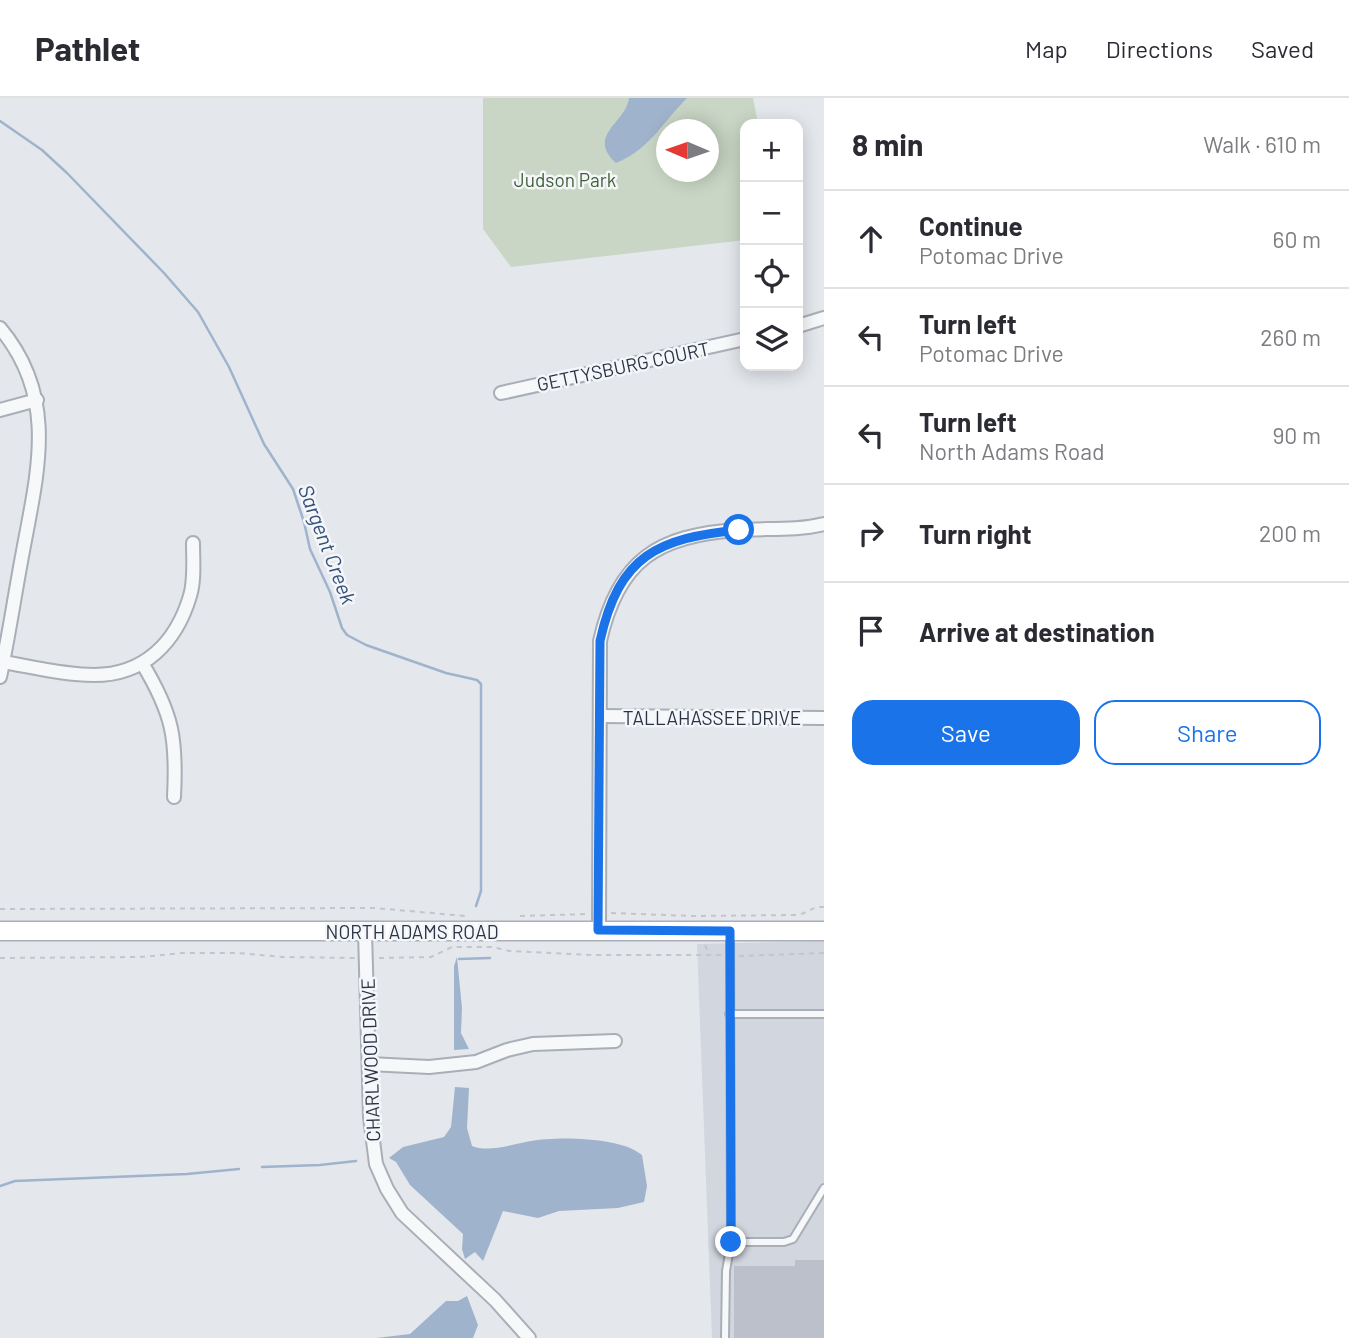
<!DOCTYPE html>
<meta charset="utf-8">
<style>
body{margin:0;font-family:Barlow,sans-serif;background:#f7f7f7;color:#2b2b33}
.controls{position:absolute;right:21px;top:21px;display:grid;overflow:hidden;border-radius:14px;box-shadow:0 4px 18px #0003}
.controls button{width:63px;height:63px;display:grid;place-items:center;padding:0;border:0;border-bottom:2px solid #e1e1e2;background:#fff;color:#2b2b33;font:35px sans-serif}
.compass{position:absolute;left:656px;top:21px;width:63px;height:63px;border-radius:50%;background:#fff;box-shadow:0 4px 18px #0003;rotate:272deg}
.stop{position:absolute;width:21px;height:21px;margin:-16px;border:5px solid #1a73e8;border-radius:50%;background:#fff}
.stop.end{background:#1a73e8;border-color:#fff;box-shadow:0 2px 7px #0008}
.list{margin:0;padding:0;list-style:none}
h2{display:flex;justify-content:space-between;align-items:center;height:91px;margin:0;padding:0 28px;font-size:30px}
h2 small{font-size:23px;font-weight:400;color:#7c7c81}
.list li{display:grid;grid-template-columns:46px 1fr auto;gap:21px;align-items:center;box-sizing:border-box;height:98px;padding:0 28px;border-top:2px solid #e1e1e2}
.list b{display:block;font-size:26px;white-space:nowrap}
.list p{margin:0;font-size:23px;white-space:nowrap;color:#7c7c81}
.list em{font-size:23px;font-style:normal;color:#7c7c81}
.actions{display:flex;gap:14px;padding:21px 28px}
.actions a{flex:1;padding:16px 0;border:2px solid #1a73e8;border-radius:21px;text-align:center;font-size:24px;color:#1a73e8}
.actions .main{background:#1a73e8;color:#fff}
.icon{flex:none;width:38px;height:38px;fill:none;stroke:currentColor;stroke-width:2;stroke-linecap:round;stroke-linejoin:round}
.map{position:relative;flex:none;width:824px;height:1240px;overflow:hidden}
header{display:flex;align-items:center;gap:42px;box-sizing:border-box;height:98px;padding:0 35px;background:#fff;border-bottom:2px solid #e1e1e2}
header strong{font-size:33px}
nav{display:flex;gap:38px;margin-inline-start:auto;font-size:24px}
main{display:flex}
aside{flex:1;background:#fff}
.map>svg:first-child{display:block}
.built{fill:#d2d6de}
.green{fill:#c9d6c5;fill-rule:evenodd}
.water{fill:#9fb4cc}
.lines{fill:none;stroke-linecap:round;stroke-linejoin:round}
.stream{stroke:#9fb4cc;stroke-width:2.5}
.building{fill:#bbc0ca}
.lane-casing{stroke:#a9aeb7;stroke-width:10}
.street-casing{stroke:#a9aeb7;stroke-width:16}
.secondary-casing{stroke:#a9aeb7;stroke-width:21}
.path{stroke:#c2c5cb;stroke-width:2;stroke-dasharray:5 5;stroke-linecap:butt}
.lane{stroke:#f7f8fa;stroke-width:6}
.street{stroke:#f7f8fa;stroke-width:12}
.secondary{stroke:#fff;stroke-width:18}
.route{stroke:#1a73e8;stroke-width:9}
.labels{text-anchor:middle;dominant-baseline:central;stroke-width:5;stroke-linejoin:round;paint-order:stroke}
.park-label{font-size:19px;fill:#3f6138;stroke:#f4f6f9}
.street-label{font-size:19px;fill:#2b3445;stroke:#f4f6f9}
.water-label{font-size:21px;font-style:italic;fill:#34527a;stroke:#f4f6f9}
</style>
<header>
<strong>Pathlet</strong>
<nav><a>Map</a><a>Directions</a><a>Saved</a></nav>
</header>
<main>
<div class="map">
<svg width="824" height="1240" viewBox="0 0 824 1240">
<rect width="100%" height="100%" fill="#e4e7ec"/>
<!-- built -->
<polygon class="built" points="824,843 824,1240 712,1240 697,846"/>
<!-- green -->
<path class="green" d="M483,0H753L758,26H745V142L511,169L483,131ZM666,32H708V74H666Z"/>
<!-- water -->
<g class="water">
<path d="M629,0H687C662,25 650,51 616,65C586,37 626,25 629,0Z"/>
<polygon points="457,859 462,910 461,935 469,951 454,952 454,868"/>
<path d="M455,989L469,990L467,1030L472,1048C489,1055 513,1046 531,1043C557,1038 622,1039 642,1057L647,1088L644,1104L618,1110L559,1113L538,1120L503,1113L483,1163L475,1154L465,1161L462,1151L463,1136L410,1087L396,1064L389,1060L403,1049L444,1039L451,1029Z"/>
<polygon points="467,1198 478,1227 473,1240 376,1240 410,1236 446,1203 458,1203"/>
</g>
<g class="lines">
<!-- stream -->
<g class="stream">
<polyline points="0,23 42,52 67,75 164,175 198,214 229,269 264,346 293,391 304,424 310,451 330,494 342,530 347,537 366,547 446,575 477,582 481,586 481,793 476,808"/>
<polyline points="459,861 490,860"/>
<polyline points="262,1069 320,1067 356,1063"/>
<polyline points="0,1088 15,1083 187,1076 239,1071"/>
</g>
</g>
<!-- building -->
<polygon class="building" points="795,1162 824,1162 824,1240 734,1240 734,1168 795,1168"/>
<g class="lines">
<!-- lane casing -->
<g class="lane-casing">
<g id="lane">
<polyline points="729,916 824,916"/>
<polyline points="731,1144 784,1144 793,1141 824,1090"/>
<polyline points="725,1240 726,1173 731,1144 730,835"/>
</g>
</g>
<!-- street casing -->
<g class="street-casing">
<g id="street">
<polyline points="798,228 824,220"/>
<path d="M0,230C58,299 38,372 23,453C15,495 9,537 0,579"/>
<polyline points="501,295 745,241"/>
<polyline points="0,312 37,302"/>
<path d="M3,564C33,569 64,577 94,577C144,577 176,545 190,498C195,482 193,462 193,445"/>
<path d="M142,565C173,616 177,641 174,699"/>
<polyline points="601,618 824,620"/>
<path d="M599,832L600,543C618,462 658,437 738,432C766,430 796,433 824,426"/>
<polyline points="365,833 370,1019 376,1066 387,1091 402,1115 495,1202 529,1240"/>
<polyline points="369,966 429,969 476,964 507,952 533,946 615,943"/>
</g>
</g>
<!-- secondary casing -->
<g class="secondary-casing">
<polyline id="secondary" points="0,833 824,833"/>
</g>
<!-- path -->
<g class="path">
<polyline points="0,811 375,810 465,818"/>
<path d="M611,815L693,818L796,817C807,816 812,808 824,809"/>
<polyline points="520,818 588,816"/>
<polyline points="705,847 709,857"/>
<polyline points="739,858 824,855"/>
<polyline points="0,860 141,859 182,855 238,855 283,859 355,860"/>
<polyline points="379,860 431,859 452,849 492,849 510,853 593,857 723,857"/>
</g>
<!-- lane -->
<use href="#lane" class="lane"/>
<!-- street -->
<use href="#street" class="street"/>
<!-- secondary -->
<use href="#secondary" class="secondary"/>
</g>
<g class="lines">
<!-- route -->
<path class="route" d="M731,1144L730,833L598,832L600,543C619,457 658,440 739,432"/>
</g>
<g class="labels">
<!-- park labels -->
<g class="park-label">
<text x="565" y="81">Judson Park</text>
</g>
<!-- street labels -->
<g class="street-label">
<text transform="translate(623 268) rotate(-12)">GETTYSBURG COURT</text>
<text x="712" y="619">TALLAHASSEE DRIVE</text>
<text x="412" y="833">NORTH ADAMS ROAD</text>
<text transform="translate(370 962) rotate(-92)">CHARLWOOD DRIVE</text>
</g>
<!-- water labels -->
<g class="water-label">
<text transform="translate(328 446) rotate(69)">Sargent Creek</text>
</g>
</g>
</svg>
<div class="controls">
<button>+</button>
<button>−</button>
<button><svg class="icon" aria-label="locate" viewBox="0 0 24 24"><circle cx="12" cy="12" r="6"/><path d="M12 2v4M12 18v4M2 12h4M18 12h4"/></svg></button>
<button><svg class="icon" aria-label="layers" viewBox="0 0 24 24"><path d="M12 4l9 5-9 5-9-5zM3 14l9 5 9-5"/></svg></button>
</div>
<svg class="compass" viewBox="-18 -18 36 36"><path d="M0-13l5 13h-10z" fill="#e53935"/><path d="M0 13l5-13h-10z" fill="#7c7c81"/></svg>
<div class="stop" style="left:739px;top:432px"></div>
<div class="stop end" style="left:731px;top:1144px"></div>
</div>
<aside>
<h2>8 min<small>Walk · 610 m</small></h2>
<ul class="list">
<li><svg class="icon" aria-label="ahead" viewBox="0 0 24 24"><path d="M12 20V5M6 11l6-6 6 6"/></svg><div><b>Continue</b><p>Potomac Drive</p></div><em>60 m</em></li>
<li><svg class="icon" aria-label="left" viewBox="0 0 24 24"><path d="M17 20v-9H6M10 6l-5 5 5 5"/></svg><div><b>Turn left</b><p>Potomac Drive</p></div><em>260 m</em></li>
<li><svg class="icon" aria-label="left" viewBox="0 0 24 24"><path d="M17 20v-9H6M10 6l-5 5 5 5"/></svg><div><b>Turn left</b><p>North Adams Road</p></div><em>90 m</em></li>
<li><svg class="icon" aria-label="right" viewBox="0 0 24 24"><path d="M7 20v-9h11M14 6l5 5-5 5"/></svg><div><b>Turn right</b></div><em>200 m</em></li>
<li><svg class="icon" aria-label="arrive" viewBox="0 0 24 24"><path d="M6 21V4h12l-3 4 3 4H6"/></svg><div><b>Arrive at destination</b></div></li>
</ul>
<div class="actions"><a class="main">Save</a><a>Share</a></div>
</aside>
</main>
